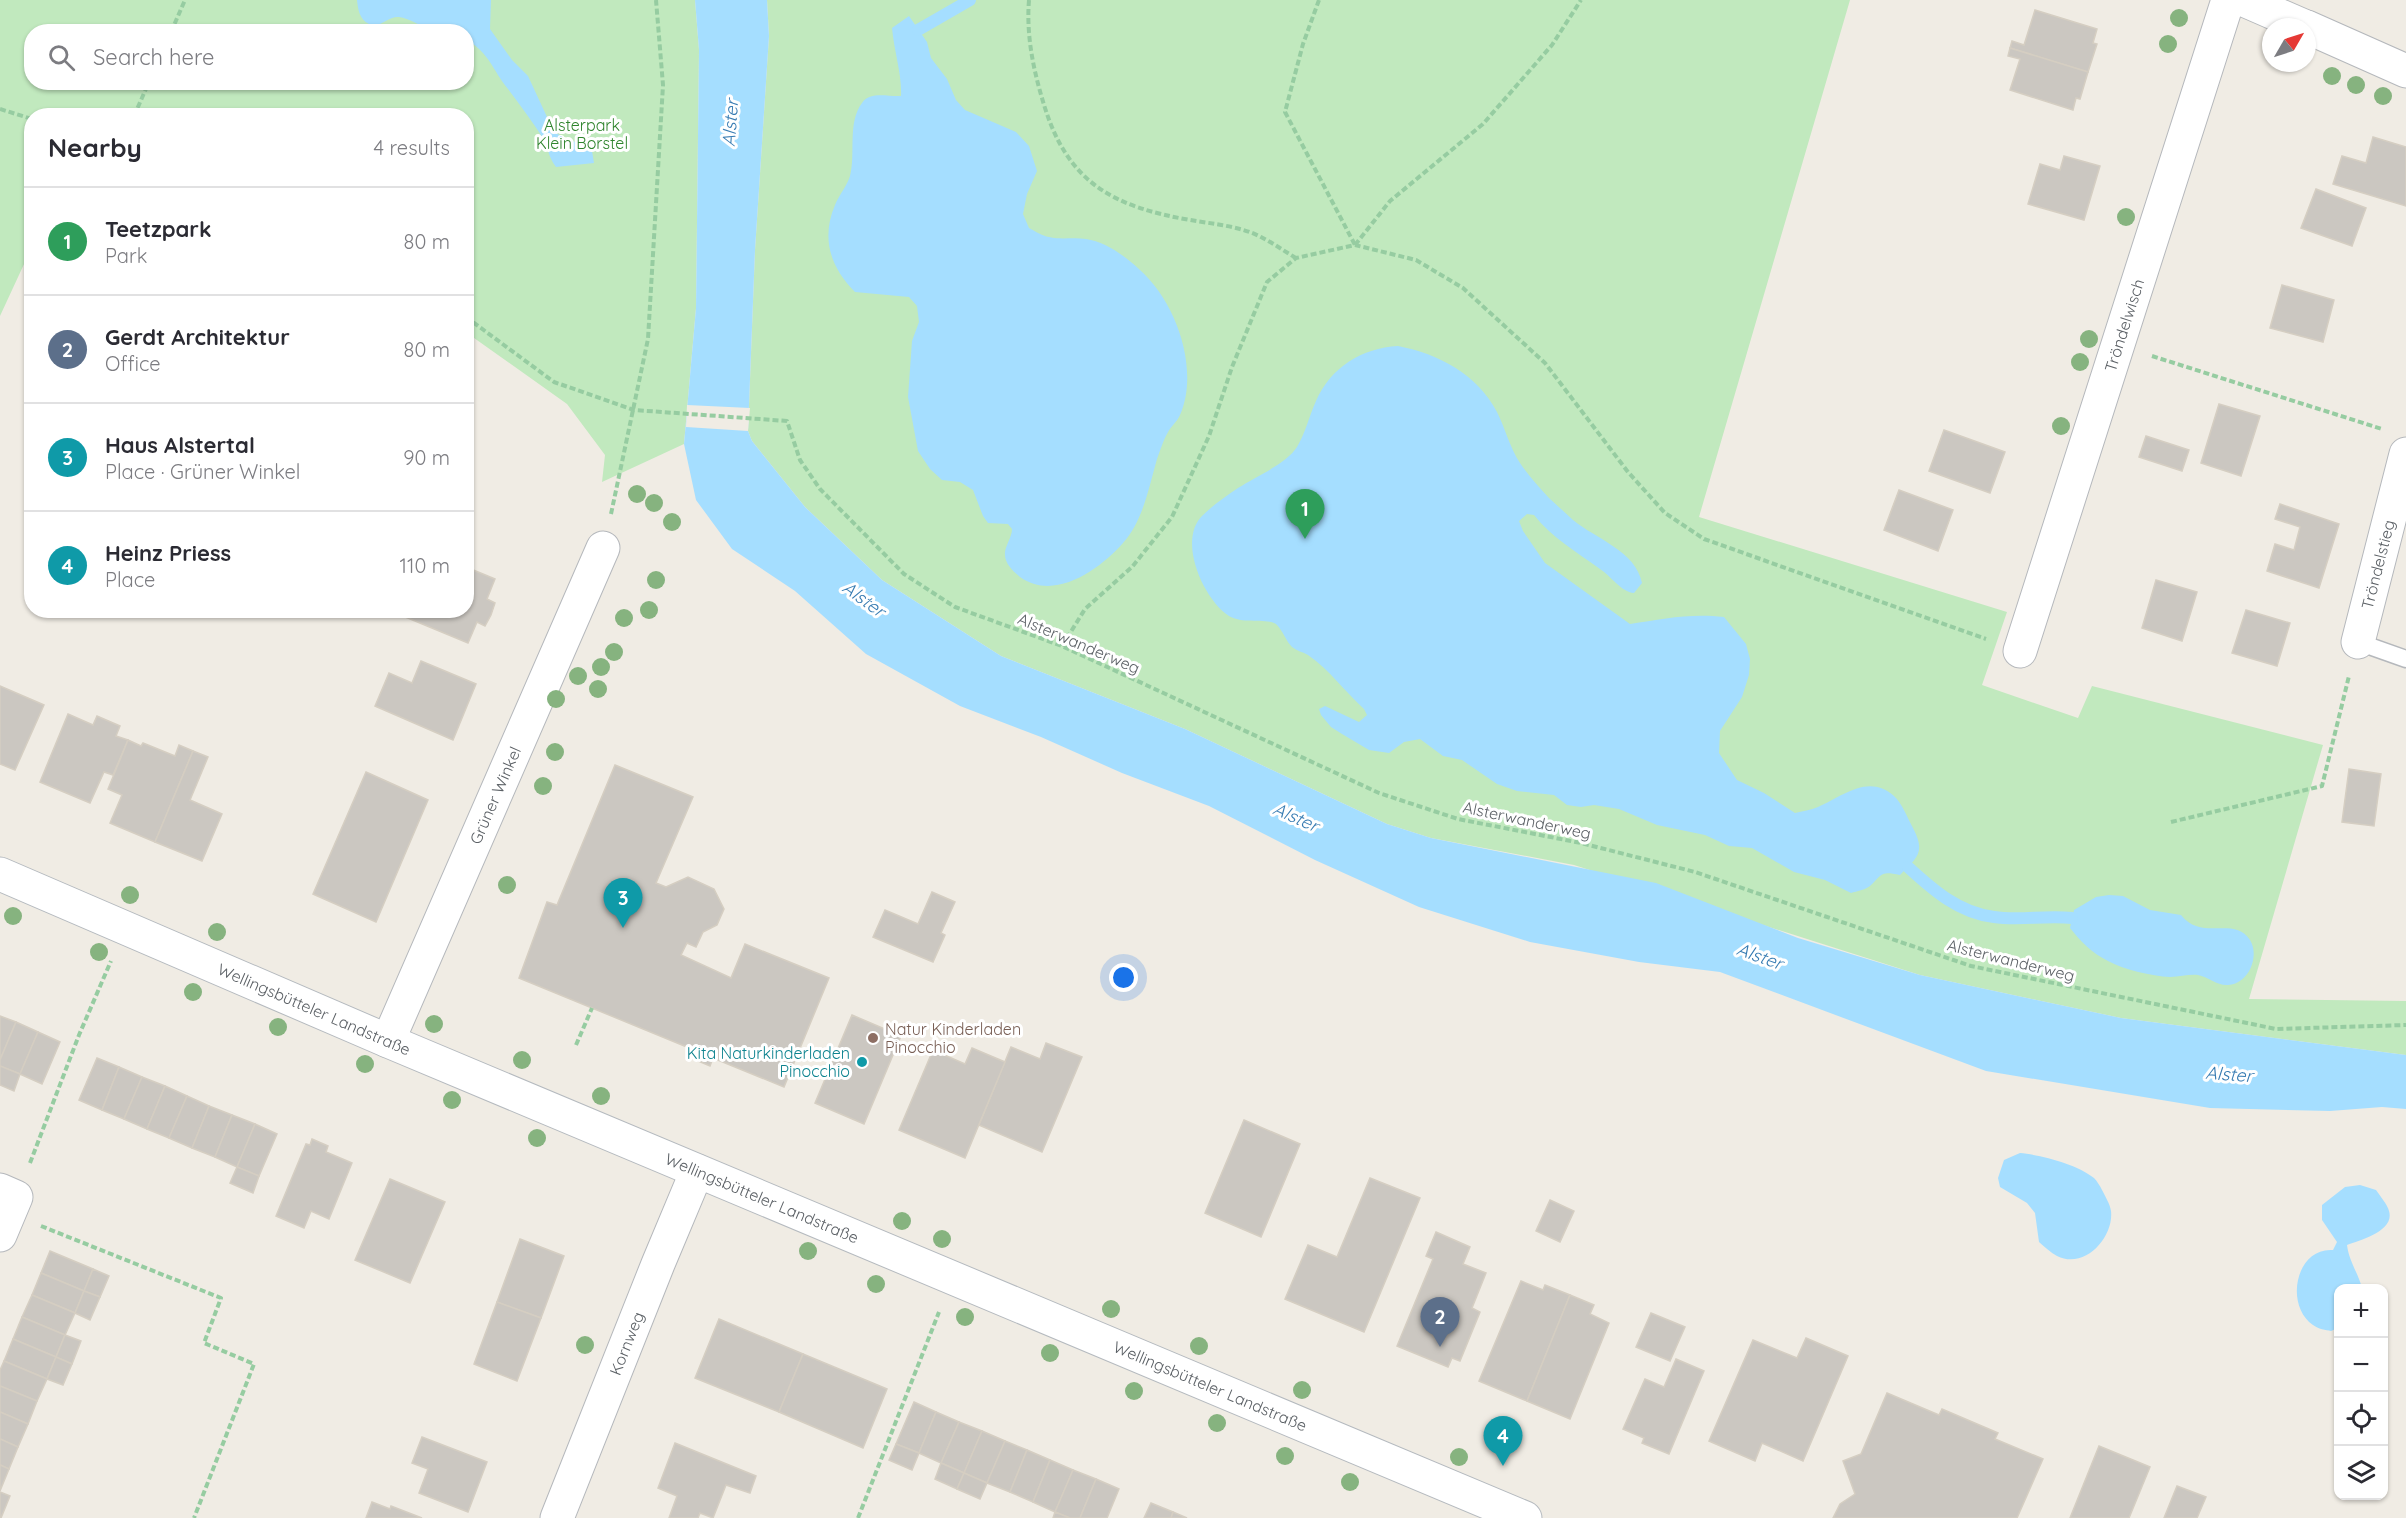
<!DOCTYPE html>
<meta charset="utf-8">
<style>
body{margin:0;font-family:Quicksand,sans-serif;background:#f2f2f3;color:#2b2b33}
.controls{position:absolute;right:18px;bottom:18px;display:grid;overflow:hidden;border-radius:12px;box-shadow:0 2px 4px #0004}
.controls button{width:54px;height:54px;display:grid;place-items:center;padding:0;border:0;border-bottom:2px solid #e1e1e2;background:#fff;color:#2b2b33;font:30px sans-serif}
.compass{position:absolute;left:2262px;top:18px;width:54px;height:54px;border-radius:50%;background:#fff;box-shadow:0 2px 4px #0004;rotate:51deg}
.you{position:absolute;left:1124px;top:978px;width:21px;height:21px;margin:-15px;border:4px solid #fff;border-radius:50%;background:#1a73e8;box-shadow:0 0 0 9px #1a73e833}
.badge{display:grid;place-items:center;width:39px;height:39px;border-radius:50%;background:#f82221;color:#fff;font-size:20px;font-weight:700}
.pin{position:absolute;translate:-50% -50px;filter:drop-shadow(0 2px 3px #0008)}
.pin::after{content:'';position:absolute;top:32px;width:21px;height:18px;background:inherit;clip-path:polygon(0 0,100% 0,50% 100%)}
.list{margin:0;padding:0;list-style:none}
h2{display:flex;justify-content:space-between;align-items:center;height:78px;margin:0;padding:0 24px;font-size:26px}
h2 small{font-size:20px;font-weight:400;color:#7c7c81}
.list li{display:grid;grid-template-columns:39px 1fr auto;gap:18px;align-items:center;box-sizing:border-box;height:108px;padding:0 24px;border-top:2px solid #e1e1e2}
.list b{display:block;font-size:22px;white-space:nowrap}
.list p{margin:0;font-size:20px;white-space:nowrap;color:#7c7c81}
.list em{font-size:20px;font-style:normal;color:#7c7c81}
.icon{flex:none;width:33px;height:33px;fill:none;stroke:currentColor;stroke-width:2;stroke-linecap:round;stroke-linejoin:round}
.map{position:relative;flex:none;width:2406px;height:1518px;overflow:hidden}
.search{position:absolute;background:#fff;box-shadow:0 2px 4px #0004;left:24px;top:24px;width:450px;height:66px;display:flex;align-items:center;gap:15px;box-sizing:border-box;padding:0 21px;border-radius:24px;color:#7c7c81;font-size:22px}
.panel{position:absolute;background:#fff;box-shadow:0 2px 4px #0004;left:24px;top:108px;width:450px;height:510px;border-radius:24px}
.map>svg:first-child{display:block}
.green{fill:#c1e9be;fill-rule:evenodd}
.water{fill:#a5deff}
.pier{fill:#f0ece4}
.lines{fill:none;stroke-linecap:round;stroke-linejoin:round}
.stream{stroke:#a5deff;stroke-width:12}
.building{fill:#cbc7c1;stroke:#d5cec2;stroke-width:1.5}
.lane-casing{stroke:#b5b8bc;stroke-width:19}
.street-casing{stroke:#b5b8bc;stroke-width:35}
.secondary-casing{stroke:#b5babf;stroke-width:35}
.path{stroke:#96cca1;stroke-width:4;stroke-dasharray:6 3;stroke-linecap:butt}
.lane{stroke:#fff;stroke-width:16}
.street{stroke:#fff;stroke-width:33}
.secondary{stroke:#fff;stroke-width:33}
.tree{fill:#86b37f}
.education-dot{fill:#8d6e63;stroke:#fff;stroke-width:2}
.culture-dot{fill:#0f9aa8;stroke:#fff;stroke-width:2}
.labels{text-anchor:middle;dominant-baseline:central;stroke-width:6;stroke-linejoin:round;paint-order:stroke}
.park-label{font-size:16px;fill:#2f842d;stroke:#fff}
.street-label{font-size:16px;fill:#5c6166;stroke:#fff}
.education-label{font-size:16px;fill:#785e54;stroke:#fff;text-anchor:start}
.culture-label{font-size:16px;fill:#0d838f;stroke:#fff;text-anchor:end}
.water-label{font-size:18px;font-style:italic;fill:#367bb2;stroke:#fff}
</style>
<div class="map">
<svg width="2406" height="1518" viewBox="0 0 2406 1518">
<rect width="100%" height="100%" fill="#f0ece4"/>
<!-- green -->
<g class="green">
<path d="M0,0H695L699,50L696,308L684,444L602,482L605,455L567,404L467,333L466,116H32L31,249L0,316ZM32,32H466V82H32Z"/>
<polygon points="767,0 1850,0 1699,517 2007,612 1982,685 2078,718 2092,686 2323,745 2249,999 2406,1001 2406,1055 2121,1018 1920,975 1574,865 1431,838 1387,824 1185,729 1001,656 882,580 805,507 752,441 748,431 755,250 769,36"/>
</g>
<!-- water -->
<g class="water">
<path d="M357,0H491L490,29L512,60L528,76L554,132L570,141L582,143L592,151L594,163L556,167C547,155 549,148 543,138C532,121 520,105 508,89C492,69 490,54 467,40L466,32C454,32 441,33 429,29C420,26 409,18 399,17C388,16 380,29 369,24C359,19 358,9 357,0Z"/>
<polygon points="695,0 767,0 769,36 755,250 748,431 752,441 805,507 882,580 1001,656 1185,729 1387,824 1431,838 1656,883 1798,938 1920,975 2121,1018 2406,1055 2406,1109 2382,1107 2330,1111 2210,1108 1986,1071 1720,972 1639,962 1530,942 1419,907 1315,860 1209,806 1122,773 1041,737 960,706 866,654 795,591 732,549 696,500 684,444 696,308 699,50"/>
<path d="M909,16L927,42L931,58L947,79L956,100L965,110L1016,132L1029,146L1037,171L1027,194L1023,214L1029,228C1035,231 1042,236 1049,237C1061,240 1074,237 1086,239C1106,242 1125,256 1140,270C1176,302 1200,369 1180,415C1177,422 1170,427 1167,434C1163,441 1160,451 1157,459C1149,487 1143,521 1123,543C1100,569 1055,602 1020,577C1014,572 1005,564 1005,555C1004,547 1012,538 1012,529L1008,524L988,523L983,516L973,490L960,482L942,480L930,469L918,451L908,397L912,341L919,322L917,306L909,297L855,292C830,267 821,238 835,205C839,195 847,186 850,176C856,154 847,123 862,103C870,91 888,97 901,96C902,74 894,51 892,28Z"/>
<path d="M1398,346C1439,354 1477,374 1497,412C1505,428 1510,448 1520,463C1528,475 1539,487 1549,498C1557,505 1565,513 1573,520C1596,539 1636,551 1642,583L1634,593C1621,592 1611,576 1600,569C1577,552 1552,538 1534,515L1527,514L1519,521L1523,531L1545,563L1630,624C1662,619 1691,613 1724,617L1746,644L1750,659L1749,675L1742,697L1720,731L1719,753L1737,780L1764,793L1795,813C1802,811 1811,810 1818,807C1842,797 1868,773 1894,796C1902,803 1908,819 1913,828C1926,853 1917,857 1900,875C1880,871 1883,874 1870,886C1865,890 1857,891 1851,893L1825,880L1794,872L1752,848L1729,846L1705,835L1657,825L1619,809L1594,805L1581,807L1567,805L1554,795L1517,791L1497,784L1462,760L1443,756L1420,739L1404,742L1389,753L1369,750L1342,734L1331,727L1321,715L1319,709L1325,706L1359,722L1367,715L1364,709C1345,692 1329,669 1308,655C1303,652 1297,651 1292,647C1286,641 1283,631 1277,625C1269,617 1244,625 1229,616C1204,600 1177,541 1202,516C1212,506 1226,496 1238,488C1255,477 1286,464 1297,447C1306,432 1309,416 1316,401C1331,367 1362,348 1398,346Z"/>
<path d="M2109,895L2123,896L2150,910L2181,915C2202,942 2234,915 2250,940C2260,956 2249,984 2228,985C2218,986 2208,977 2198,975C2189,974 2180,977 2170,977C2151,976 2125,970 2108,961C2092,953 2081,942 2070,928L2074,910L2096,897Z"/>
<path d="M2020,1153C2041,1155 2077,1164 2094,1178C2097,1181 2100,1186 2102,1190C2105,1196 2110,1204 2111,1211C2114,1237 2085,1270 2057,1256C2051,1253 2045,1247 2039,1242L2035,1213L2027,1203L2000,1187L1998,1178L2004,1160Z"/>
<path d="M2360,1185L2376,1190C2380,1196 2387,1204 2389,1211C2395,1231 2361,1240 2347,1245C2349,1261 2358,1273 2362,1288H2338V1328L2331,1331C2326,1330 2318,1329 2313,1325C2284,1305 2296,1247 2333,1250L2337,1242L2322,1220V1205L2345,1187Z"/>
</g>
<!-- pier -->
<polygon class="pier" points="687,405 750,408 748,431 686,427"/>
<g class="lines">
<!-- stream -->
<g class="stream">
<polyline points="918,30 970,0"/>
<path d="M1908,867C1933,890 1959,913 1994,917C2019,921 2045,915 2072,918"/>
</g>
</g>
<!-- building -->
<g class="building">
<polygon points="2035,10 2097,29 2093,43 2097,44 2088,72 2010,48 2012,41 2024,45"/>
<polygon points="2010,48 2088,72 2080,99 2076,98 2073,110 2010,90 2020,59 2008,56"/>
<polygon points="2373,137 2406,147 2406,206 2333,184 2342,156 2366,163"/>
<polygon points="2064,156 2100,166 2084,220 2028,204 2040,164 2060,170"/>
<polygon points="2316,189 2366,208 2352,246 2301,228"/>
<polygon points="2282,285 2334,300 2323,342 2270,328"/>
<polygon points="2219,404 2260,416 2241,476 2201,463"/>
<polygon points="1944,430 2005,452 1990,493 1929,471"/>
<polygon points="2146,436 2189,450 2182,471 2139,457"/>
<polygon points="1899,490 1953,510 1938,551 1884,530"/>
<polygon points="2280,504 2339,524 2319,588 2267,571 2275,544 2294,550 2300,527 2275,519"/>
<polygon points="466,567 495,579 487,599 495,603 491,615 485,626 477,622 468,643 403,616 405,610 466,610"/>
<polygon points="2156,580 2197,592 2182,641 2142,628"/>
<polygon points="2246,610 2290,623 2277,666 2232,653"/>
<polygon points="421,661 476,684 453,740 375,706 389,673 412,683"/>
<polygon points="0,686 44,705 15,770 0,764"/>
<polygon points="68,714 93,725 97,716 120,726 116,736 128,740 113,775 104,772 90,803 40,782"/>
<polygon points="128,740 141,746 143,743 175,756 179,745 193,751 155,842 110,823 122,795 108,789"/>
<polygon points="193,751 208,757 190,800 222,814 202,861 155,842"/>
<polygon points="615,765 693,797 656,883 666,887 688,877 714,889 724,909 717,925 703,932 696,947 687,943 681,955 731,978 745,944 829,978 784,1087 713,1058 710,1066 696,1060 699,1052 519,978 547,902 557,905"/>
<polygon points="2349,769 2381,774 2374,826 2342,822"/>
<polygon points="366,772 428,800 376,922 313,894"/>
<polygon points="932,892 955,902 941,933 945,935 933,962 873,937 885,910 918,924"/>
<polygon points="852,1015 901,1036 864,1124 815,1103"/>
<polygon points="0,1016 16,1022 0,1060"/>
<polygon points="16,1022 38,1032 20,1074 0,1066 0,1060"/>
<polygon points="38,1032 60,1042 42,1084 20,1074"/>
<polygon points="1046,1043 1082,1057 1042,1152 979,1125 1011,1047 1040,1059"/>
<polygon points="972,1048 1005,1062 965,1158 899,1130 933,1050 965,1064"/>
<polygon points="97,1058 119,1067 102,1110 79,1100"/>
<polygon points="0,1066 20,1074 14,1091 0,1085"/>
<polygon points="119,1067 142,1077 124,1119 102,1110"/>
<polygon points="142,1077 165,1086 147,1129 124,1119"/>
<polygon points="165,1086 187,1096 169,1138 147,1129"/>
<polygon points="187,1096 209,1106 192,1148 169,1138"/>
<polygon points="209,1106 232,1115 215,1157 192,1148"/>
<polygon points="232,1115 255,1124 237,1167 215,1157"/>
<polygon points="1244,1120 1300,1144 1261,1237 1205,1213"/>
<polygon points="255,1124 277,1134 259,1176 237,1167"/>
<polygon points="312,1139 328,1146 326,1152 352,1163 329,1219 311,1211 304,1228 276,1216 306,1144 310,1145"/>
<polygon points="237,1167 259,1176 253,1193 230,1183"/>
<polygon points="1370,1178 1420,1198 1364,1332 1285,1299 1308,1245 1337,1257"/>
<polygon points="390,1179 445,1202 410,1283 355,1260"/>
<polygon points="1550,1200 1574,1211 1560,1242 1536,1231"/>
<polygon points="1436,1232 1470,1247 1463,1264 1486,1273 1472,1308 1480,1312 1460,1361 1452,1358 1448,1367 1397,1346 1433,1259 1426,1256"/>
<polygon points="520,1239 564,1256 541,1318 497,1302"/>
<polygon points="50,1251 93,1269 84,1291 41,1273"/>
<polygon points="93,1269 109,1276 100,1297 84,1291"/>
<polygon points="41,1273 84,1291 75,1313 32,1295"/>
<polygon points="1521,1281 1543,1290 1545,1285 1570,1295 1527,1401 1479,1381"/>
<polygon points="84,1291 100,1297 90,1320 75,1313"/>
<polygon points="32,1295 75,1313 65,1335 22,1317"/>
<polygon points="1570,1295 1594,1305 1590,1314 1609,1323 1570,1419 1527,1401"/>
<polygon points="497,1302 541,1318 517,1381 474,1364"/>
<polygon points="1651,1313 1685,1327 1670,1361 1636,1347"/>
<polygon points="22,1317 65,1335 56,1357 13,1339"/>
<polygon points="719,1319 803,1354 779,1412 695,1378"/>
<polygon points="65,1335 81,1341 72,1364 56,1357"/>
<polygon points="1806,1338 1848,1356 1803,1461 1762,1443 1755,1461 1709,1441 1753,1340 1797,1358"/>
<polygon points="13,1339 56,1357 47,1379 4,1361"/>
<polygon points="803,1354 887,1389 863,1448 779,1412"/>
<polygon points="56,1357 72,1364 63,1385 47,1379"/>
<polygon points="1676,1359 1704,1371 1669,1454 1642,1443 1644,1438 1623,1429 1645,1379 1664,1387"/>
<polygon points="4,1361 47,1379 37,1401 0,1386 0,1370"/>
<polygon points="0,1386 37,1401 28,1424 0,1412"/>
<polygon points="1887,1393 1939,1415 1942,1409 1998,1433 1995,1439 2043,1459 2017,1518 1833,1518 1840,1504 1855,1494 1843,1461 1861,1454"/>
<polygon points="914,1402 936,1412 919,1453 896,1444"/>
<polygon points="0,1412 28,1424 18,1447 0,1439"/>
<polygon points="936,1412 959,1422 941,1463 919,1453"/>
<polygon points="959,1422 982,1431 964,1473 941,1463"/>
<polygon points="982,1431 1005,1441 987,1483 964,1473"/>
<polygon points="422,1437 487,1462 468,1512 419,1493 428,1469 412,1463"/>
<polygon points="0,1439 18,1447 9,1469 0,1465"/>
<polygon points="1005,1441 1027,1450 1010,1492 987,1483"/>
<polygon points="675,1443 756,1476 750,1493 726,1485 713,1518 700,1513 698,1518 669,1518 677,1496 658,1488"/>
<polygon points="896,1444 919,1453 912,1470 889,1460"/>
<polygon points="2099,1446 2150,1467 2129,1518 2070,1518"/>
<polygon points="1027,1450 1050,1460 1033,1502 1010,1492"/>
<polygon points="1050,1460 1073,1470 1055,1512 1033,1502"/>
<polygon points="941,1463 964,1473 957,1489 935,1479"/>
<polygon points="0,1465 9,1469 0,1491"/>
<polygon points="1073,1470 1096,1479 1080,1518 1070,1518 1055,1512"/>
<polygon points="964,1473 987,1483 980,1499 957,1489"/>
<polygon points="1096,1479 1119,1489 1107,1518 1080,1518"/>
<polygon points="2177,1486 2206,1497 2197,1518 2164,1518"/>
<polygon points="0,1492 10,1496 1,1518 0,1518"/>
<polygon points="372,1502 390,1509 391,1506 422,1518 366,1518"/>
<polygon points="1151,1503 1173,1512 1171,1518 1144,1518"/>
<polygon points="1055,1512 1070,1518 1053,1518"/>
<polygon points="1173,1512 1187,1518 1171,1518"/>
</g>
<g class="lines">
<!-- lane casing -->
<g class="lane-casing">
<polyline id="lane" points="2358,642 2406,659"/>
</g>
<!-- street casing -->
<g class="street-casing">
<g id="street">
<polyline points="2244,0 2306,27"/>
<polyline points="2307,27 2406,71"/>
<path id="s1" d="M2358,642L2406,454"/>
<path id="s2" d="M2020,651L2228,0"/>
<path id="s3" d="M388,1041L603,548"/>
<polyline points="0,1190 16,1197 0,1235"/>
<path id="s4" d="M557,1518L658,1264L697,1171"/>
</g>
</g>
<!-- secondary casing -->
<g class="secondary-casing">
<g id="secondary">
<path id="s5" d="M0,874L388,1041L1525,1518"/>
</g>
</g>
<!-- path -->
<g class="path">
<path d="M1029,0C1026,37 1034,73 1045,108C1069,184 1115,207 1190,220C1213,224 1240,226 1261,237C1273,243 1284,251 1296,258"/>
<polyline points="1319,0 1303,44 1285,112 1355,245"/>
<polyline points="171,32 185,0"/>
<polyline points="0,109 32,119"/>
<polyline points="134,116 149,82"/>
<polyline points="1355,245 1390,201 1483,124 1552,45 1581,0"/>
<polyline points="466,317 554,382 634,410 787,421 800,460 820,489 904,574 955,607 1062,646 1379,793 1458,819 1581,843 1695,872 1971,966 2276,1029 2406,1025"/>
<polyline points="2152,356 2382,429"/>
<polyline points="611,514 648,339 663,85 656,0"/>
<polyline points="1062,646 1085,609 1132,567 1172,517 1209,436 1232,367 1267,282 1296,258 1355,245 1416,260 1463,288 1545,363 1628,472 1665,513 1704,539 1986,639"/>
<polyline points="2171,822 2322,786 2349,676"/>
<polyline points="576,1045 592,1008"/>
<polyline points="30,1163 79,1035 111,961"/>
<polyline points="41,1226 221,1298 204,1343 254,1364 194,1518"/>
<polyline points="858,1518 939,1312"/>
</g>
<!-- lane -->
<use href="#lane" class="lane"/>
<!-- street -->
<use href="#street" class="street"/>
<!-- secondary -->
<use href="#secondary" class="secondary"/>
</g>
<!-- trees -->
<g class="tree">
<circle cx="2179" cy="18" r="9"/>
<circle cx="2168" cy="44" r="9"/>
<circle cx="2332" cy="76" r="9"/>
<circle cx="2356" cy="85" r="9"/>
<circle cx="2383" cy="96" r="9"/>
<circle cx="2126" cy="217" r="9"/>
<circle cx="2089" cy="339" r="9"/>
<circle cx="2080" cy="362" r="9"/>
<circle cx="2061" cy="426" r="9"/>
<circle cx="637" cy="494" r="9"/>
<circle cx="654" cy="503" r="9"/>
<circle cx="672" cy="522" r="9"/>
<circle cx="656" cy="580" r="9"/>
<circle cx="649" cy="610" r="9"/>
<circle cx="624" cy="618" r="9"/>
<circle cx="614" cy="652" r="9"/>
<circle cx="601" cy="667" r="9"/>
<circle cx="578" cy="676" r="9"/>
<circle cx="598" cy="689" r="9"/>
<circle cx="556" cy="699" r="9"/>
<circle cx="555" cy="752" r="9"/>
<circle cx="543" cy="786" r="9"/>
<circle cx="507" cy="885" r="9"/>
<circle cx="130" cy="895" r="9"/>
<circle cx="13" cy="916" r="9"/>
<circle cx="217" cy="932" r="9"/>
<circle cx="99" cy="952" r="9"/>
<circle cx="193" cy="992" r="9"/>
<circle cx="434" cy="1024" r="9"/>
<circle cx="278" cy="1027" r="9"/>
<circle cx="522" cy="1060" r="9"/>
<circle cx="365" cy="1064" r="9"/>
<circle cx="601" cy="1096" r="9"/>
<circle cx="452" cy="1100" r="9"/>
<circle cx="537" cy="1138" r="9"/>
<circle cx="902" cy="1221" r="9"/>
<circle cx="942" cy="1239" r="9"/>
<circle cx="808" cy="1251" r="9"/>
<circle cx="876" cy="1284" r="9"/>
<circle cx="1111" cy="1309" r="9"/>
<circle cx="965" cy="1317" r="9"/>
<circle cx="585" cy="1345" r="9"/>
<circle cx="1199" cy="1346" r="9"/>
<circle cx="1050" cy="1353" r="9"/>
<circle cx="1302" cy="1390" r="9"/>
<circle cx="1134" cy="1391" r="9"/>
<circle cx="1217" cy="1423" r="9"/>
<circle cx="1285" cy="1456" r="9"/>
<circle cx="1459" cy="1457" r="9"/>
<circle cx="1350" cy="1482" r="9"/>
</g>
<!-- markers -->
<circle class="education-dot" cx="873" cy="1038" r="6"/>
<circle class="culture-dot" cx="862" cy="1062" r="6"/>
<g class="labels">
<!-- park labels -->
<g class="park-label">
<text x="582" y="125">Alsterpark<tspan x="582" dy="18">Klein Borstel</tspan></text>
</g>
<!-- street labels -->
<g class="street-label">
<text stroke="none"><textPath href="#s2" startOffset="342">Tröndelwisch</textPath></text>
<text stroke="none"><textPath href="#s1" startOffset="80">Tröndelstieg</textPath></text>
<text transform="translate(1079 643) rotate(23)">Alsterwanderweg</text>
<text stroke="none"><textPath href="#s3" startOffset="268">Grüner Winkel</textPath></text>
<text transform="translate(1527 820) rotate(12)">Alsterwanderweg</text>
<text transform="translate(2011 960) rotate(14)">Alsterwanderweg</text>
<text stroke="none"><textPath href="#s5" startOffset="342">Wellingsbütteler Landstraße</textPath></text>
<text stroke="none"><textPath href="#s5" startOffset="828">Wellingsbütteler Landstraße</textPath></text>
<text stroke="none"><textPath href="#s4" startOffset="188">Kornweg</textPath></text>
<text stroke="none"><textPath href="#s5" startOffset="1314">Wellingsbütteler Landstraße</textPath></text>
</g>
<!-- education labels -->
<g class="education-label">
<text x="885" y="1029">Natur Kinderladen<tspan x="885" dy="18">Pinocchio</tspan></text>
</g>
<!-- culture labels -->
<g class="culture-label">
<text x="850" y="1053">Kita Naturkinderladen<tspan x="850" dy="18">Pinocchio</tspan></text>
</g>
<!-- water labels -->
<g class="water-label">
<text transform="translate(730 123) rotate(-86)">Alster</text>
<text transform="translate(864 599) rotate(36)">Alster</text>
<text transform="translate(1296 817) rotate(24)">Alster</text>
<text transform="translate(1760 956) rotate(20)">Alster</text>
<text transform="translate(2229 1074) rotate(4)">Alster</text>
</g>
</g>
</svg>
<div class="controls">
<button>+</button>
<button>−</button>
<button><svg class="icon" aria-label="locate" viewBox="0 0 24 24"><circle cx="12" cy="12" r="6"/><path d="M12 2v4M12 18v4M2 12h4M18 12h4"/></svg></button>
<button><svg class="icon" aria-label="layers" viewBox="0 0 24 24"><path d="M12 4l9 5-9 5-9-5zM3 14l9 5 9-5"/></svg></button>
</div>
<svg class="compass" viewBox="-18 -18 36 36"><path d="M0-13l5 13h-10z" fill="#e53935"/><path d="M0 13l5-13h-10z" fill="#7c7c81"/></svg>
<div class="you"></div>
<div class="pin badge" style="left:1305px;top:539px;background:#2e9e5b">1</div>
<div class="pin badge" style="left:1440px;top:1347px;background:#5c6f8a">2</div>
<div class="pin badge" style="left:623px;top:928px;background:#0f9aa8">3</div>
<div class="pin badge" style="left:1503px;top:1466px;background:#0f9aa8">4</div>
<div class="search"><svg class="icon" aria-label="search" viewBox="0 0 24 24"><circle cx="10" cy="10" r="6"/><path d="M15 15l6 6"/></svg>Search here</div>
<section class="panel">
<h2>Nearby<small>4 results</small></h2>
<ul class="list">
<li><span class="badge" style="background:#2e9e5b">1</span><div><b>Teetzpark</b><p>Park</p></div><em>80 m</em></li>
<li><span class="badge" style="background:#5c6f8a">2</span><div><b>Gerdt Architektur</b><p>Office</p></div><em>80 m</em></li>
<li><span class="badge" style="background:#0f9aa8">3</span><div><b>Haus Alstertal</b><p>Place · Grüner Winkel</p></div><em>90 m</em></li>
<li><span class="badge" style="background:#0f9aa8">4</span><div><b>Heinz Priess</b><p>Place</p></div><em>110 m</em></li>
</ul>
</section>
</div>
